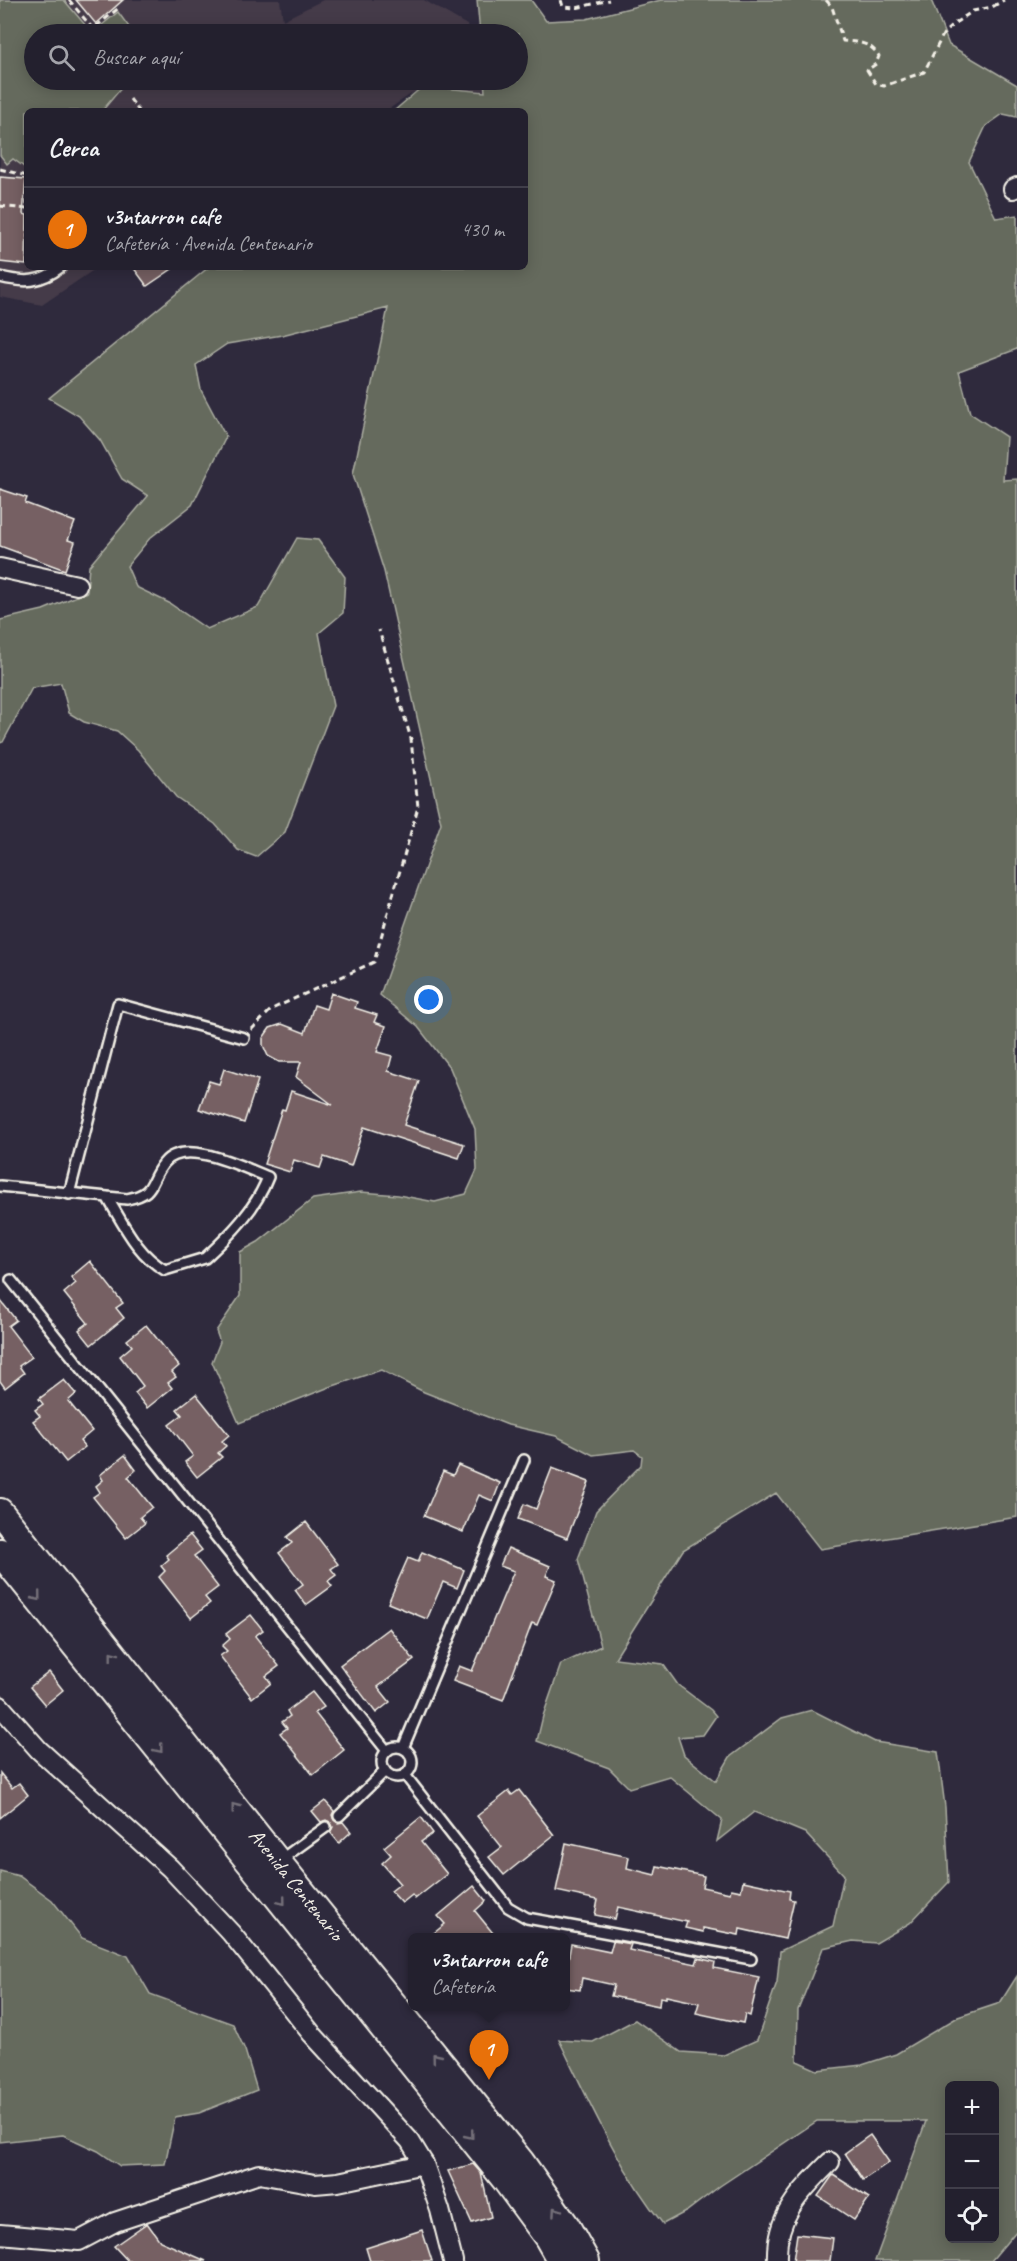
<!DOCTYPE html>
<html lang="es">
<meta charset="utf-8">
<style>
body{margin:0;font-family:Caveat,sans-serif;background:#2b2836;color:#f1f3f6}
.controls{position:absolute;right:18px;bottom:18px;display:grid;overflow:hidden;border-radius:9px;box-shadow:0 3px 15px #0003}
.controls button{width:54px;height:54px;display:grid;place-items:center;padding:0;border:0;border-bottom:2px solid #403e4a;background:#23202e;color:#f1f3f6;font:30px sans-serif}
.you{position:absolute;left:429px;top:1000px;width:21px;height:21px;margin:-15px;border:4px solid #fff;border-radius:50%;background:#1a73e8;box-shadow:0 0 0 9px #1a73e833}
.badge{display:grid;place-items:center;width:39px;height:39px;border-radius:50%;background:#d93025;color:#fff;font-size:20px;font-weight:700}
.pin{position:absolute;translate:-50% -50px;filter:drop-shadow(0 2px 3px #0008)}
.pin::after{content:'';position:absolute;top:32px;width:21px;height:18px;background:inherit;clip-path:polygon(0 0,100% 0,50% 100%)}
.popup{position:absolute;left:408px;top:1933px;width:162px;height:78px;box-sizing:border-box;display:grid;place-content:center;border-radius:9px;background:#23202e;filter:drop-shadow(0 2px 4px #0005);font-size:20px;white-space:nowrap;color:#a3a3aa}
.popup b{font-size:22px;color:#f1f3f6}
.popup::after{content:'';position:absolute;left:50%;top:100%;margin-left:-12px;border:12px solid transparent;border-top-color:#23202e}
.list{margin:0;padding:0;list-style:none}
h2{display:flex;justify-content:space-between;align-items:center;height:78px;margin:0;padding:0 24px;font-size:26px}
h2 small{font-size:20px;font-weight:400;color:#a3a3aa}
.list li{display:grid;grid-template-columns:39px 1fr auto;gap:18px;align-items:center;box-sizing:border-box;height:84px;padding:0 24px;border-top:2px solid #403e4a}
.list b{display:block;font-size:22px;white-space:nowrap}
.list p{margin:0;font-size:20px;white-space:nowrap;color:#a3a3aa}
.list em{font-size:20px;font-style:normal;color:#a3a3aa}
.icon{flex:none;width:33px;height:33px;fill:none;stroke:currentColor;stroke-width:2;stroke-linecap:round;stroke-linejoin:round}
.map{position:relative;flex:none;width:1017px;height:2261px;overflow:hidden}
.search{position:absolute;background:#23202e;box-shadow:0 3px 15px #0003;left:24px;top:24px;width:504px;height:66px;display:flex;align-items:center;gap:15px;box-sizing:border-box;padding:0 21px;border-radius:33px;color:#a3a3aa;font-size:22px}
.panel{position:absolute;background:#23202e;box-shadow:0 3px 15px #0003;left:24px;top:108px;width:504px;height:162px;border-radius:9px}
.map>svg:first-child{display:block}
.built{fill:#443a49}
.green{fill:#656a5d;stroke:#acaea2;stroke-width:1.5;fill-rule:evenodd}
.building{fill:#766064;stroke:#f4f1e8;stroke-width:1.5}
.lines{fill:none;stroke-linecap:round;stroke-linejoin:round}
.service-casing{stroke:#f4f1e8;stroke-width:14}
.minor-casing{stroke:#f4f1e8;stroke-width:22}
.secondary-casing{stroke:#f4f1e8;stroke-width:30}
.path{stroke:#f4f1e8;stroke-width:3;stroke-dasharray:6 4.5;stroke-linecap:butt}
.service{stroke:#2f2a3d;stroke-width:9}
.minor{stroke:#2f2a3d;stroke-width:18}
.secondary{stroke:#2f2a3d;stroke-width:26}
.oneway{stroke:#747079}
.labels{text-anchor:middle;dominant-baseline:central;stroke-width:5;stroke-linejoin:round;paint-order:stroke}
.street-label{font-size:21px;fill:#f4f1e8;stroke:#2f2a3d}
</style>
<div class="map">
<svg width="1017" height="2261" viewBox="0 0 1017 2261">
<rect width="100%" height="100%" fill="#2f2a3d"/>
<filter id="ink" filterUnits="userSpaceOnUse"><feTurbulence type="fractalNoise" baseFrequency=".0167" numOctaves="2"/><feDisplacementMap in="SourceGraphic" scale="12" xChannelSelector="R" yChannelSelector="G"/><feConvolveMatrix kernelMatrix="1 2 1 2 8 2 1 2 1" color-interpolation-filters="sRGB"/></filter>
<g filter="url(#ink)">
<!-- built -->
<polygon class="built" points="0,0 280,0 283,20 323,0 424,0 467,25 470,34 34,34 34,80 482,80 486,92 423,86 386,111 27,111 27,267 98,267 42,305 0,297"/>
<!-- green -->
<g class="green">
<polygon points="0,0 64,0 92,33 118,12 134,34 34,34 34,80 128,80 102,111 27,111 27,169 13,159 7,164 0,155"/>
<path d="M477,0H531L546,21L586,19L661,0H931L949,45L1017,85V117L1003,114L986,126L969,162L996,218L1017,215V349L959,371L970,413L1006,437L1003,480L1017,479V1517L820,1549L776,1493L683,1550L615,1658L663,1664L678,1685L711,1710L716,1716L703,1735L678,1737L684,1755L716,1781L730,1757L782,1718L812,1710L875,1742L938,1752L945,1807L949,1882L910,1923L876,1943L853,1941L823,1948L798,2010L797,2061L817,2070L862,2065L896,2054L958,2017L1000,2003L1017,1976V2230L991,2261H875L926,2121H817L720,2186L687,2211L663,2224C619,2169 590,2103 559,2040L593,2042L635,2020L681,2052L724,2055L757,2040L777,1982L780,1951L833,1926L844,1875L805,1833L754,1812L717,1841L722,1820L669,1776L629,1788L609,1768L537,1741L543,1716L561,1664L601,1646L578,1559L596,1511L641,1465L642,1456L634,1450L593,1455L556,1436L508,1425L424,1392L381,1370L327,1388L239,1423L212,1362L220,1342L216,1331L240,1296V1252L258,1242L313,1199L361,1192L398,1195L435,1202L466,1194L477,1170L475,1129L450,1068L418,1027L380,995L441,823L384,571L353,474L388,308L282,335L227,344L196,365L201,390L226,437L192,505L150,538L127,566L136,587L169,603L207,629L258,607L297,538L318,540L345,577L343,613L319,633L333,706L285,832L256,857L238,850L215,824L176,797L138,750L117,731L84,722L69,713L61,683L32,688L3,742L0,743V620L43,610L87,592L89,566L148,496L122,479L100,440L79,416L49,398L209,267H525V111H394L423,86L485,92L484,80H518V34H480ZM950,2086H994V2238H950Z"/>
<polygon points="0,1871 19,1876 52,1900 82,1938 128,1956 150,1994 233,2024 245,2050 257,2090 199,2113 175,2117 165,2164 120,2166 98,2151 63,2135 0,2142"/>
</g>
<!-- building -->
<g class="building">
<polygon points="76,0 123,0 96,24"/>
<polygon points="0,177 26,179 23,214 27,215 26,265 0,262"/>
<polygon points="133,267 175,267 147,286"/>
<polygon points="0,489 27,498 25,503 75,522 68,540 75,542 65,570 0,546"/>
<polygon points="331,993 357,1002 355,1008 377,1015 374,1022 386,1026 377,1052 392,1056 388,1071 419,1081 404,1125 464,1144 459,1158 364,1127 351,1166 324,1157 320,1168 294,1160 290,1172 264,1164 282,1109 285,1110 291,1091 333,1105 296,1077 301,1062 279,1062 268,1056 263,1045 263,1038 270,1028 282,1024 305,1033 314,1005 326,1009"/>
<polygon points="224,1069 258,1080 244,1123 199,1109 209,1081 219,1084"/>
<polygon points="90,1261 123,1303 116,1308 124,1318 91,1345 79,1330 88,1323 64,1293 76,1283 71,1277"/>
<polygon points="0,1300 16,1320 8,1326 32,1357 19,1366 24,1373 5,1388 0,1381"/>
<polygon points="146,1325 179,1366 172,1372 176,1377 168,1383 172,1388 147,1408 135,1393 143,1386 120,1356 132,1346 127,1340"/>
<polygon points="64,1380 76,1394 68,1401 92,1431 80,1441 85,1447 66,1462 33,1421 40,1416 35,1410 43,1404 39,1399"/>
<polygon points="196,1394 229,1435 222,1441 226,1446 218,1453 222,1457 197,1477 185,1462 193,1456 169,1425 182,1415 177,1409"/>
<polygon points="125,1455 136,1470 128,1477 152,1507 140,1517 145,1523 126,1538 93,1497 100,1492 96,1486 103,1480 100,1475"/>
<polygon points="458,1465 500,1483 493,1501 479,1495 463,1532 424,1516 443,1471 453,1475"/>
<polygon points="552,1468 589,1482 567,1538 518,1519 524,1504 536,1509"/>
<polygon points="306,1522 338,1564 331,1569 336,1575 328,1581 332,1586 306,1605 295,1590 303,1584 279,1553 292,1543 287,1537"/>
<polygon points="190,1535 202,1550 194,1556 218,1587 205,1597 210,1603 191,1618 159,1577 165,1571 161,1566 169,1559 166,1555"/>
<polygon points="508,1548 550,1566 546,1576 556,1580 537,1625 532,1623 503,1700 453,1681 459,1666 472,1671 514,1571 500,1566"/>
<polygon points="422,1552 464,1570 457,1588 443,1582 427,1619 388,1603 408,1558 418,1562"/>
<polygon points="251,1615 263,1630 255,1636 279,1666 266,1676 271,1683 252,1698 220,1656 227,1651 222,1646 230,1639 226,1634"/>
<polygon points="389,1628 414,1660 378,1687 390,1702 376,1713 340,1665"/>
<polygon points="49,1672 63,1690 45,1705 30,1687"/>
<polygon points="312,1692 324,1707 315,1713 344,1750 313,1775 280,1733 287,1728 282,1722 290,1716 287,1711"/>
<polygon points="0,1773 12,1788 19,1783 28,1795 0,1818"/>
<polygon points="519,1790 554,1835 504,1875 489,1857 502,1847 477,1816 509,1791 512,1795"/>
<polygon points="325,1801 334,1811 332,1815 334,1820 338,1823 343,1822 351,1832 339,1843 330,1832 333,1827 331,1823 326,1820 321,1822 312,1811"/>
<polygon points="421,1817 433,1833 421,1842 447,1874 415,1899 412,1895 402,1903 391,1891 400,1884 382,1863 391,1855 384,1847"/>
<polygon points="566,1843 629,1857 627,1868 655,1875 657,1866 704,1876 702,1887 730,1893 731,1889 741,1891 743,1881 790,1891 789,1899 794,1900 785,1939 740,1929 739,1935 703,1928 703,1932 685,1928 687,1922 618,1907 615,1919 595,1915 598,1900 556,1891"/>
<polygon points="474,1886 486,1901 475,1911 497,1938 428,1938 445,1924 438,1916"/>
<polygon points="613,1941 631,1944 629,1950 696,1964 698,1958 715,1962 714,1968 759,1977 750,2016 745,2014 743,2023 696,2013 699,2003 666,1996 666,1998 660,1997 659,2006 611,1996 614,1985 582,1978 580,1990 566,1988 566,1972 571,1944 610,1952"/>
<polygon points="870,2135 889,2162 863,2180 845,2153"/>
<polygon points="473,2164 481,2173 491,2217 472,2223 448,2171"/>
<polygon points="833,2175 869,2198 854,2220 818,2196"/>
<polygon points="147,2223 160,2241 206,2261 128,2261 114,2246"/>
<polygon points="422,2230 432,2261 370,2261 366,2248"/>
<polygon points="797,2234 833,2238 830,2261 793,2261"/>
</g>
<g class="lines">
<!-- service casing -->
<g class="service-casing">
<g id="service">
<path d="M0,277C25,283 40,283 61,267"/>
<path d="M0,1186L127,1199C157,1193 148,1182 164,1163C185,1137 244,1168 268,1177C256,1209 230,1235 205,1258L165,1270C137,1255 123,1223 107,1197"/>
<polyline points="69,1194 118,1004 244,1038"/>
<polyline points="11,1280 387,1751"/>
<circle cx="397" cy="1762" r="15"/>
<polyline points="403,1748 524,1460"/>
<polyline points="405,1775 508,1907 527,1918 751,1959"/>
<polyline points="339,1816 385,1771"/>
<polyline points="279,1861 326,1827"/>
</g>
</g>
<!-- minor casing -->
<g class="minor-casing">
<g id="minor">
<polyline points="1013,189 1017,187"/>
<polyline points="0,568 77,585"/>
<polyline points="0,1706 39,1750 170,1868 231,1933 312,2034 410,2141 424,2164 440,2210 453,2261"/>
<polyline points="0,2234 79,2241 115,2222 259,2174 315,2184 338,2182 424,2164"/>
<path d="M777,2261C775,2216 800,2192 830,2162"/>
</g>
</g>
<!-- secondary casing -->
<g class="secondary-casing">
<g id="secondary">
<path id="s1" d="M0,1512L278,1862L521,2162L567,2227L586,2261"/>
<polyline points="0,1552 504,2178 548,2238 561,2261"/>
</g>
</g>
<!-- path -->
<g class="path">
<polyline points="69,0 93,29 120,7"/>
<polyline points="561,0 563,7 576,8 609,0"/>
<path d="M826,0L832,7L843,41C858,42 870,42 879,56L876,64L867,70L876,84L884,86L924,72L944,33L955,23L973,11L992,7L1004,0"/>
<polyline points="130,99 139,111"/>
<polyline points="0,169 27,176"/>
<polyline points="0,206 27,209 27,200"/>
<polyline points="251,1030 272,1009 374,962 418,807 411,739 379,630"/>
</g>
<!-- service -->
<use href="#service" class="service"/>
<!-- minor -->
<use href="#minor" class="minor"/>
<!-- secondary -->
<use href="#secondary" class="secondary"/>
</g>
<!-- one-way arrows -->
<defs><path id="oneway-chevron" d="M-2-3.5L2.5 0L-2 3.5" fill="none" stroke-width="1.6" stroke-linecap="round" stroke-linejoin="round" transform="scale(1.5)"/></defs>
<g class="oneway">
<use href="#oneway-chevron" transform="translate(37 1597) rotate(51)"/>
<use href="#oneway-chevron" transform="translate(113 1655) rotate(-128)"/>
<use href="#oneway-chevron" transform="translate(159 1749) rotate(51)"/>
<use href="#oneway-chevron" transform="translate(235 1807) rotate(-128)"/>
<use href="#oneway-chevron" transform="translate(282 1901) rotate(51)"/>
<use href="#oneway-chevron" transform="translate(436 2057) rotate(-129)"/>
<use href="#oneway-chevron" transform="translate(470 2135) rotate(51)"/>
<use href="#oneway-chevron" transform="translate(556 2211) rotate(-125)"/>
</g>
</g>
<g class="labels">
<!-- street labels -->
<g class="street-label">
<text stroke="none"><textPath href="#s1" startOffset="476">Avenida Centenario</textPath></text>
</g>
</g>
</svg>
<div class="controls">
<button>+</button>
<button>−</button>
<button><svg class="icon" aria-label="locate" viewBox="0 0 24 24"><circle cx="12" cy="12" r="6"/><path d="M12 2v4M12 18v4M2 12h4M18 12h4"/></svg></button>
</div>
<div class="you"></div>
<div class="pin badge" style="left:489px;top:2080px;background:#e8710a">1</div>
<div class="popup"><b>v3ntarron cafe</b>Cafetería</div>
<div class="search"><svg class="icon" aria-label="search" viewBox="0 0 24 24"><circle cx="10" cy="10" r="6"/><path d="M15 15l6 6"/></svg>Buscar aquí</div>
<section class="panel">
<h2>Cerca<small></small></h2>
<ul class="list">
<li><span class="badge" style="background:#e8710a">1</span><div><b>v3ntarron cafe</b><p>Cafetería · Avenida Centenario</p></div><em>430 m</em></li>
</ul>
</section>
</div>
